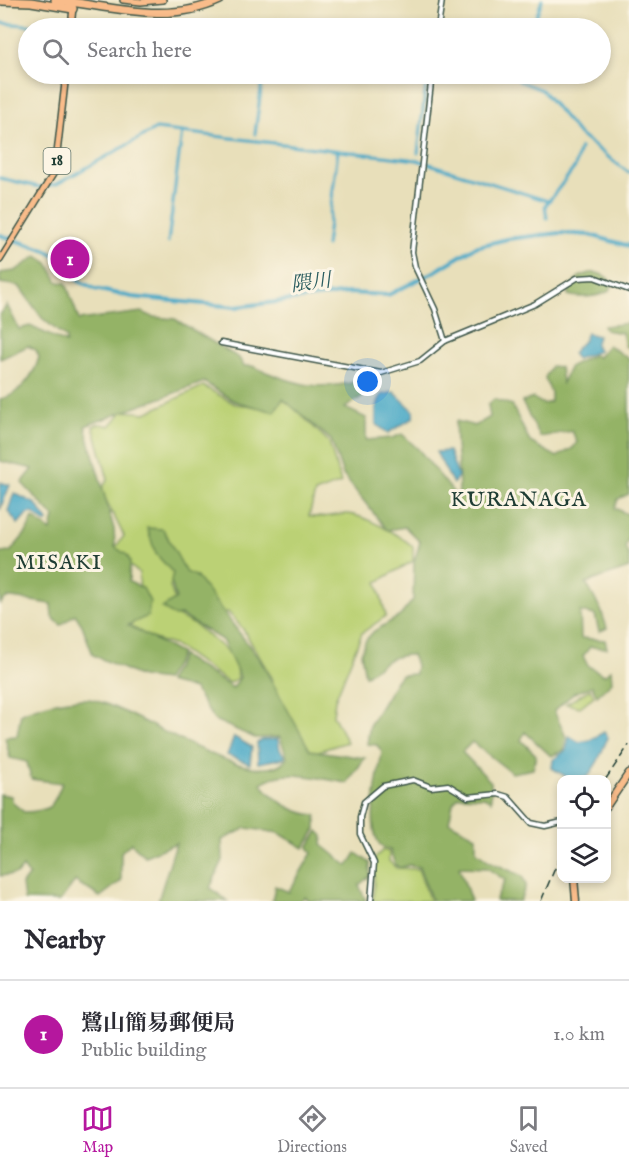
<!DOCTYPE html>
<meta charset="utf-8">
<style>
body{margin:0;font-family:"IM FELL English","Noto Serif JP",serif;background:#f7f7f7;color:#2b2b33}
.controls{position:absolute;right:18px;bottom:18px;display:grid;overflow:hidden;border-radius:12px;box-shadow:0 3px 9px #0003}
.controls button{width:54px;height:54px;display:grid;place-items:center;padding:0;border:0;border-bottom:2px solid #e1e1e2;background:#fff;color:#2b2b33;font:30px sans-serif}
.you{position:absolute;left:368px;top:382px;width:21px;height:21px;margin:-15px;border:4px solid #fff;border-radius:50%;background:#1a73e8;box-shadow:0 0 0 9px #1a73e833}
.badge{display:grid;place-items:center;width:39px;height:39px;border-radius:50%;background:#b5179e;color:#fff;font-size:20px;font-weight:700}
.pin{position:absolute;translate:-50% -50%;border:3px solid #fff;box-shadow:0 2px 6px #0006}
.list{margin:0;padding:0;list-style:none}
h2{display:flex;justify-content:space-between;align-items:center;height:78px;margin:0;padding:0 24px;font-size:26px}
h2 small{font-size:20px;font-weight:400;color:#7c7c81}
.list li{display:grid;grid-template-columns:39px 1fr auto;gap:18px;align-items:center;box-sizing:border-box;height:108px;padding:0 24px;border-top:2px solid #e1e1e2}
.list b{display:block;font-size:22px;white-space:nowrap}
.list p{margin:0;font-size:20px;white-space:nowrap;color:#7c7c81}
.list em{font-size:20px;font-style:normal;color:#7c7c81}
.icon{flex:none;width:33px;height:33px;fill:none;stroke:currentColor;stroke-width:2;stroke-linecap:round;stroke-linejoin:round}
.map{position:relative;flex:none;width:629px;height:901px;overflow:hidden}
.search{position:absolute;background:#fff;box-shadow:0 3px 9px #0003;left:18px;right:18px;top:18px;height:66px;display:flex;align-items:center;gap:15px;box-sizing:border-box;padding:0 21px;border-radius:33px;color:#7c7c81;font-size:22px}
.sheet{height:186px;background:#fff}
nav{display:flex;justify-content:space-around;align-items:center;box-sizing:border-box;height:84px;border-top:2px solid #e1e1e2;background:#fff;font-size:16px;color:#7c7c81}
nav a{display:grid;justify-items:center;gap:3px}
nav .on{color:#b5179e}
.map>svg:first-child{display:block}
.green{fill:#bbd175;stroke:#6d8754;stroke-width:1.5}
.forest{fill:#94b366;stroke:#5a784d;stroke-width:1.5}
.water{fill:#47a8c6;stroke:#33727d;stroke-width:1.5}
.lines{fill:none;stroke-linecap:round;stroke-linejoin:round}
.canal{stroke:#47a8c6;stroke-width:3}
.river{stroke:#47a8c6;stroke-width:4}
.tertiary-casing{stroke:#3d5548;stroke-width:7}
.primary-casing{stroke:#3d5548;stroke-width:8}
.trunk-casing{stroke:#3d5548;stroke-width:9}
.motorway-casing{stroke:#3d5548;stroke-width:10}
.tertiary{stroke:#fff;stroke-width:4}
.primary{stroke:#f9bc8a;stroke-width:5}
.trunk{stroke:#f9bc8a;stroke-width:6}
.motorway{stroke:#f9bc8a;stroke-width:7}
.rail{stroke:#1f3d34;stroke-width:1.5;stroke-dasharray:9 4.5;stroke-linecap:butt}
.labels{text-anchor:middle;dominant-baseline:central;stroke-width:6;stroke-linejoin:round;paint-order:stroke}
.shield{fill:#fcf5e5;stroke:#617469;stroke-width:1.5}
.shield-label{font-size:16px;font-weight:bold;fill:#1f3d34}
.water-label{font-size:20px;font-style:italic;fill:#2b5d60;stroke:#fcf5e5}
.quarter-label{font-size:21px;letter-spacing:1.5px;fill:#1f3d34;stroke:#fcf5e5}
</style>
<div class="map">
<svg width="629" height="901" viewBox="0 0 629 901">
<rect width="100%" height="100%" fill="#fcf5e5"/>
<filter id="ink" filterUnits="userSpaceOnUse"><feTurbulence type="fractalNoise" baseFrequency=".0167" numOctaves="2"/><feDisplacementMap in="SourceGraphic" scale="12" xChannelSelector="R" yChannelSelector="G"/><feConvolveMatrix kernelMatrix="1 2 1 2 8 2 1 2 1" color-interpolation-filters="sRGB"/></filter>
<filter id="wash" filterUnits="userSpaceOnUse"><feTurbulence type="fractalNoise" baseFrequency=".008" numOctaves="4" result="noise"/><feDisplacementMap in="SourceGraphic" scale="24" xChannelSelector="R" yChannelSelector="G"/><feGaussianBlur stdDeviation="1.35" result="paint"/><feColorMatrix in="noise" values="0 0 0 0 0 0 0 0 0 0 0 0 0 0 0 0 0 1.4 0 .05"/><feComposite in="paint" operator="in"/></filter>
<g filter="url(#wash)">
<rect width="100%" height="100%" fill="#e8dfba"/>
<!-- green -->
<g class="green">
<path d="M203,386L235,404L272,408L280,398L290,404L329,442L341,483L315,493L309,516C323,520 332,514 346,514C362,514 402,536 413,547V561L377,582L386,616L362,633L335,700L333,715L347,742L312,753L272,699V678L243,629L228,612L210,614L185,580L167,535L151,530L175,575L170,586L176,604L170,612L195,625L233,656L238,678L229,683L176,646L129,631L140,599L139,573L112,552L124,536L101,490L108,479L93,426L100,424L110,426L123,411L146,413Z"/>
<polygon points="590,689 594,696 580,707 566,704"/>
<polygon points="383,850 389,852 389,861 396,868 418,869 430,901 373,901 375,858"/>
</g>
<!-- forest -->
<g class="forest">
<path d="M37,256L48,263L58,282L66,283L79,320L142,312L153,317L175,319L239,358L244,366H252C297,386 321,392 369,379L372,390L345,408L366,418V440L392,438L402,434L419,450L458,498C462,472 453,447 456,421L475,426L490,417L488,405L494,399L512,405L530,442L557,457L573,448L577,442L572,431L540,437L522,402L533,398L543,404L551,402V393L545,378L551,366L560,367L562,383L570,366L593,355L598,357L608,345L629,359V494L618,499L615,508L629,515V537L625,547L629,556V568L586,583L601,610L607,628L599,632L595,615L580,612L581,638L605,640L607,648L590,647L583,656L588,666L604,675L611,670L612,682L597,696L592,686L574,693L554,711L566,737L564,750L551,756L525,732L521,740L536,755L533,769L512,773L472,742L462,752L491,782V801L484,797L459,796L453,803L449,822L476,836V851L489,861L522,876L526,885L520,901H495L505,880L487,868L459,867L471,901H432L419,867L409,865L400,868L395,865L390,850C360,846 379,773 382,752L377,745L367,744L370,724L396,681L401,675L415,674L416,665L412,655C392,654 381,664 365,676L361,653L366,640L374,631L400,616L413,600L414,562L420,542L405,527L387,530L343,475L331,440L283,399L274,412L234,401L204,382L85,426L114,529L115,547L127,555L130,561L129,582L143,588L150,602L148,616L128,625L181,654L166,680L141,677L93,655L82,625L75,614L61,625L52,617L51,604L12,598H6L0,604V553L10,552L26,533L33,518L51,531L54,517L22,483L33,469L0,461V399C18,396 35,375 39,357L36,350L28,346L0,359V315L7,305L19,329L30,326L66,343V338L42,318L19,286L0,283V273L15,271Z"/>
<path d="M590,273C599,272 609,276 612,285L609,291C599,297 579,299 568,295V290L579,277Z"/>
<polygon points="629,323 629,348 625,346 622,333 605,330 603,326"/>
<path d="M147,528L163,529L186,572L196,576L260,660L310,750L365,758L347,783C319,779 285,767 261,783C273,800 295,814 316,815V829L304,848L279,833L246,828L222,840L223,860L210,888L228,901H158L176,843L145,856L131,843L121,852V881L100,897L75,881L60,901L24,900L22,884L29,875L23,867L17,874L0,876V794L11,796L13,803L24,812C51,811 52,808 62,783L31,779L27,762L10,758L5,737L17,736L21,713C41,705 65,698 88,699C126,702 261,801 287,757L280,737L255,738L214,720L194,689L168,682L182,656L233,688L240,677L222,640L181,615L174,616L162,608L176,599L171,581L173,573L156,554Z"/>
<polygon points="318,831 323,836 322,845 348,866 356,853 370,863 370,876 359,885 366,901 310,901 305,897 299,901 272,901 275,886 289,892 312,853 308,847"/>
</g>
<!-- water -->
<g class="water">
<polygon points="587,333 598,336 595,346 599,351 576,359 572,353 584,340"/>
<polygon points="394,392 414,411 413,418 388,433 376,424 376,408 381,395"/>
<polygon points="449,451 458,476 453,484 436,452"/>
<polygon points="0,482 10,485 0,510"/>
<polygon points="14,493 36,504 48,521 46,523 33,513 27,514 18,524 8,511"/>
<polygon points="604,732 608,737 598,761 588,777 568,778 552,768 553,760 566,750 569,736 579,742 590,740"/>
<polygon points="234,737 252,747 250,764 227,755"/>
<polygon points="278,739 280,750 285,756 284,758 258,763 257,743 262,740"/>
</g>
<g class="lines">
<!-- canal -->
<g class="canal">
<polyline points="0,23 65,28"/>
<polyline points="532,28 542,0"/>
<polyline points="516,74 519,81 542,90 579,135"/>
<polyline points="424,99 427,75"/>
<polyline points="255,134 263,74"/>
<polyline points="581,136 629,173"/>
<polyline points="418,153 424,101"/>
<polyline points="0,178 39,187 57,184 156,129 417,160 548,201"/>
<polyline points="172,210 182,132"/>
<polyline points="547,218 545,206 575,167 580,148"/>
<polyline points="168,242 172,212"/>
<polyline points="326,246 338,150"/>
</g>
<!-- river -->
<polyline class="river" points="0,235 47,251 55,256 79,281 95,289 132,297 236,307 348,293 388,295 434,272 475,247 507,239 560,233 590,235 629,246"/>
</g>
</g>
<g filter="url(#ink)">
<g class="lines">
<!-- tertiary casing -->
<g class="tertiary-casing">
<g id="tertiary">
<polyline points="438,28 442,0"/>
<polyline points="432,74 412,252 415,267 435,309 445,341"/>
<polyline points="221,343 381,373 420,361 445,341 535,304 577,278 594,277 629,290"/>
<polyline points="371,901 374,863 360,834 360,817 364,802 383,786 413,780 431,787 448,785 468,797 498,794 508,797 531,823 545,826 562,822"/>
</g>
</g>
<!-- primary casing -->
<g class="primary-casing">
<g id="primary">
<polyline points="123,0 141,2 163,0"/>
<polyline points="71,28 73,7"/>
<polyline points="0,260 55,171 66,74"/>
</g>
</g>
<!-- trunk casing -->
<g class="trunk-casing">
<g id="trunk">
<polyline points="606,807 629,773"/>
<polyline points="574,878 576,901"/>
</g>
</g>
<!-- motorway casing -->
<g class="motorway-casing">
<g id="motorway">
<path d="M55,0C110,6 167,25 220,0"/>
<polyline points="0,1 31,2 73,9"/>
</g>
</g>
<!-- tertiary -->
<use href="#tertiary" class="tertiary"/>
<!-- primary -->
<use href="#primary" class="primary"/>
<!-- trunk -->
<use href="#trunk" class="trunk"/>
<!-- motorway -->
<use href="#motorway" class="motorway"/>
<!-- rail -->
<g class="rail">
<polyline points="605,780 629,745"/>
<polyline points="541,901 562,852"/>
</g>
</g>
</g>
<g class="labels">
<!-- shield labels -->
<rect class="shield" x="43.5" y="148" width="27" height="26" rx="4.5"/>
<g class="shield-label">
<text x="57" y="161">18</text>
</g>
<!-- water labels -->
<g class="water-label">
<text transform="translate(311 283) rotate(-7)">隈川</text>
</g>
<!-- quarter labels -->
<g class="quarter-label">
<text x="519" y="500">KURANAGA</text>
<text x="59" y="563">MISAKI</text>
</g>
</g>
</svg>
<div class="controls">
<button><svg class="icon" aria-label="locate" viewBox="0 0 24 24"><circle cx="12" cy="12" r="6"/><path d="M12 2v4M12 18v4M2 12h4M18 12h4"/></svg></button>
<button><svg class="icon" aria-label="layers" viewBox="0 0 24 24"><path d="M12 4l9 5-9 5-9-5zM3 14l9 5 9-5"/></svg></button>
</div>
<div class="you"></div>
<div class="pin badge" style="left:70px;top:259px">1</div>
<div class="search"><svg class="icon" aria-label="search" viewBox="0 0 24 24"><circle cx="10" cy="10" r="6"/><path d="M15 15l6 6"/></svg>Search here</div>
</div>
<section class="sheet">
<h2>Nearby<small></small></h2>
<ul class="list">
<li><span class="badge">1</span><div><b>鷺山簡易郵便局</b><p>Public building</p></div><em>1.0 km</em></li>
</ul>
</section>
<nav>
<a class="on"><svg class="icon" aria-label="map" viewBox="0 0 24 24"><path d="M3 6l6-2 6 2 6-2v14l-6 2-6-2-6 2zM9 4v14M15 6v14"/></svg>Map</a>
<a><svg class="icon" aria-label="directions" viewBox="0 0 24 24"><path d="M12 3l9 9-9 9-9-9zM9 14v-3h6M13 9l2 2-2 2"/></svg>Directions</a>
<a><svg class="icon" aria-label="saved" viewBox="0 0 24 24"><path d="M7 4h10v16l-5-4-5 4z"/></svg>Saved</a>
</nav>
